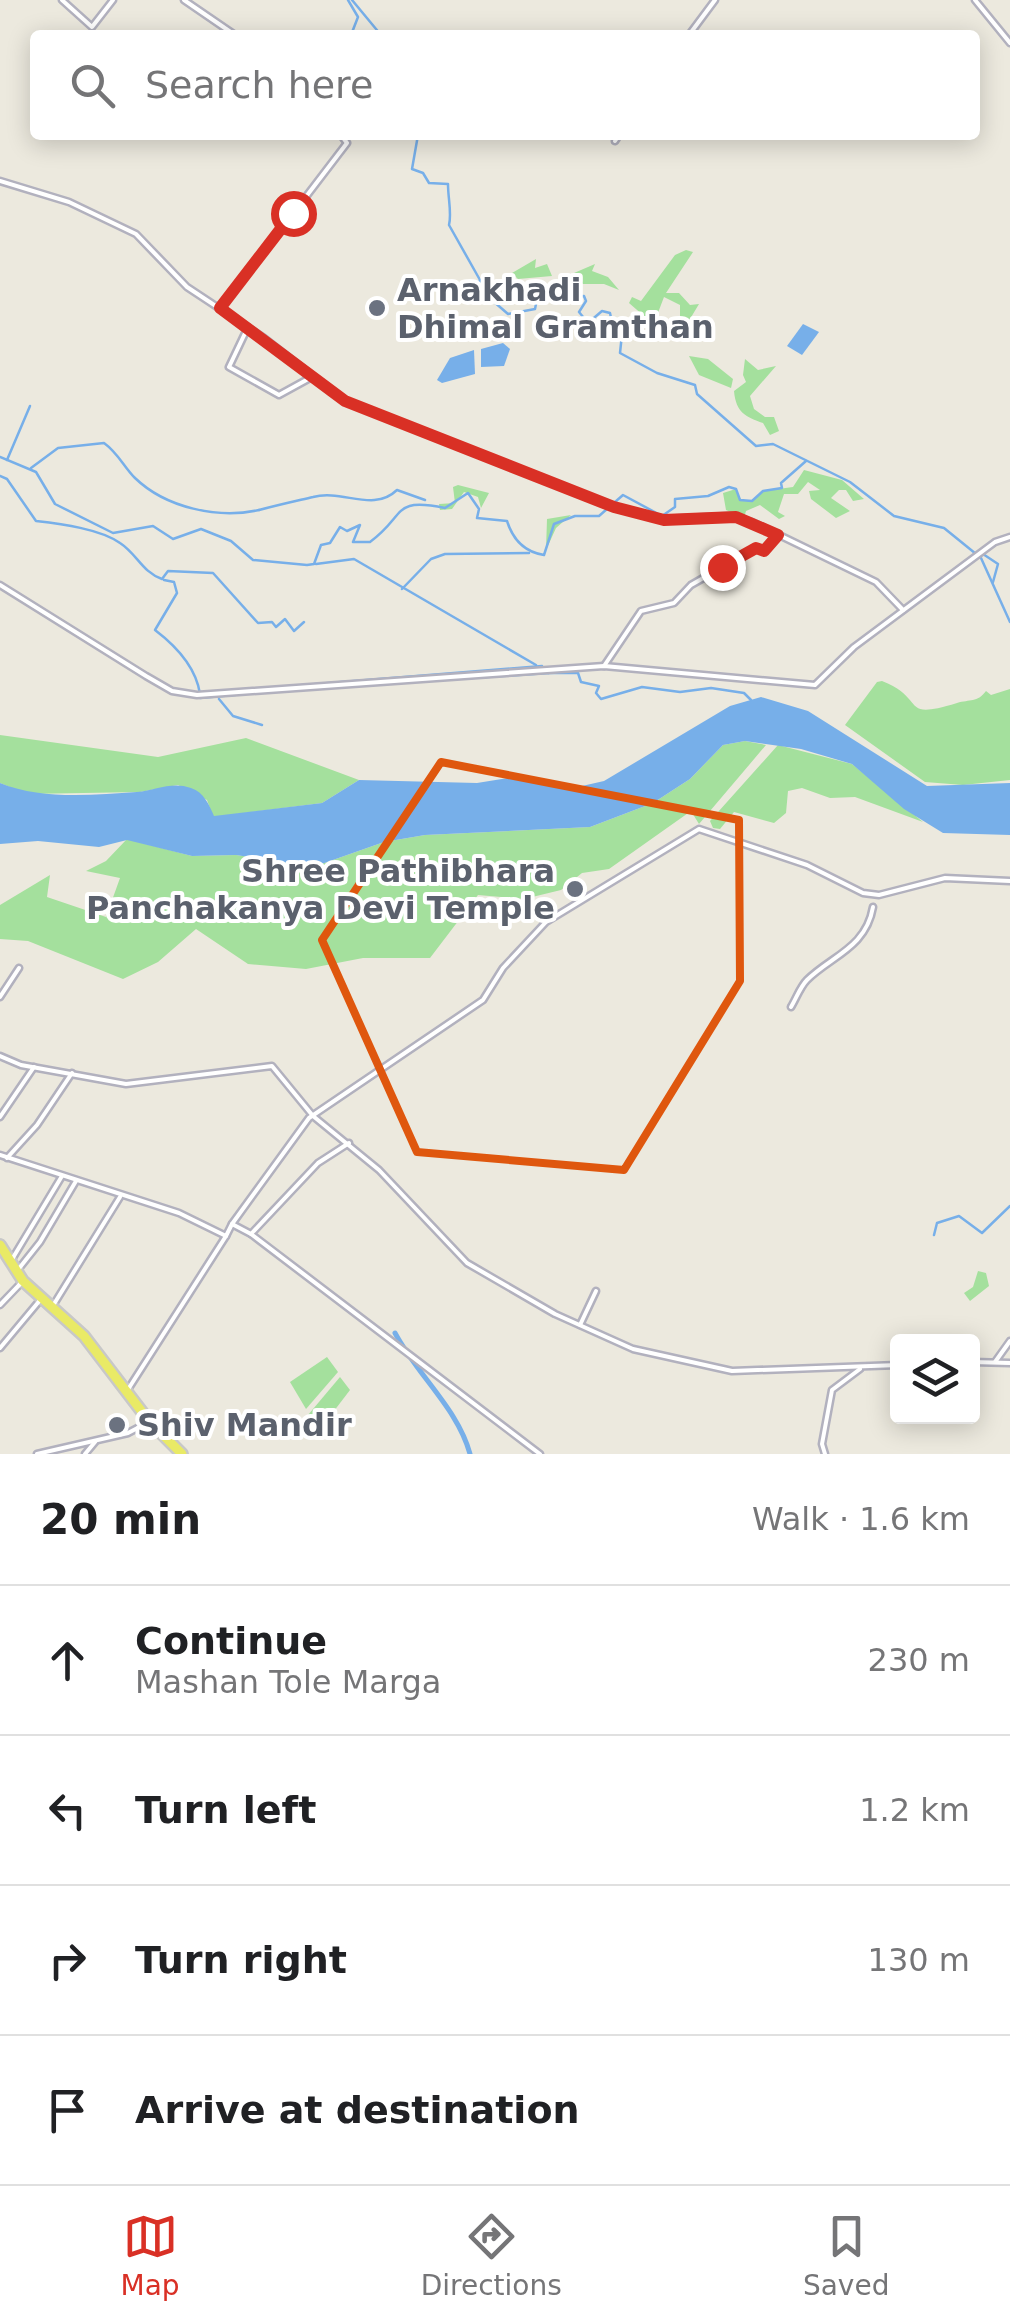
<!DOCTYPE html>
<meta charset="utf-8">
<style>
body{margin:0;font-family:"DejaVu Sans",sans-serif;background:#f6f6f6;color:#202124}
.controls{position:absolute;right:30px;bottom:30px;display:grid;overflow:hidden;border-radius:10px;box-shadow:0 5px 25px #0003}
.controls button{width:90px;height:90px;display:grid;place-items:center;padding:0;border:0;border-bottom:2px solid #e0e0e0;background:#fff;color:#202124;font:50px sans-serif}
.stop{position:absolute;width:30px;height:30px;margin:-22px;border:8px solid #d93025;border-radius:50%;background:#fff}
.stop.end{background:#d93025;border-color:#fff;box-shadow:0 2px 10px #0008}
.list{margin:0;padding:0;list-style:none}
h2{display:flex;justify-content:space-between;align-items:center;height:130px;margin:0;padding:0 40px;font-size:42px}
h2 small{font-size:32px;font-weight:400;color:#757577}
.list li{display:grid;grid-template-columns:65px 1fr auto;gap:30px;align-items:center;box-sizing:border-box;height:150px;padding:0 40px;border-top:2px solid #e0e0e0}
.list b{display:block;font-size:38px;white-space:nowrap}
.list p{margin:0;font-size:32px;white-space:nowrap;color:#757577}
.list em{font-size:32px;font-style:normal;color:#757577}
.icon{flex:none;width:55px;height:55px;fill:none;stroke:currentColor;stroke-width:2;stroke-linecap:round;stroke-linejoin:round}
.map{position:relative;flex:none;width:1010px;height:1454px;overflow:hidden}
.search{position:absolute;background:#fff;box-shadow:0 5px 25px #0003;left:30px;right:30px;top:30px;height:110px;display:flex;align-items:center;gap:25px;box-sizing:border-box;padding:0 35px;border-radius:10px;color:#757577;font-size:38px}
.sheet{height:730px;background:#fff}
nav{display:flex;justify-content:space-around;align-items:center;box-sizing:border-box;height:140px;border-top:2px solid #e0e0e0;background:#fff;font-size:28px;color:#757577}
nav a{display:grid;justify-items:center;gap:5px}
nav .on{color:#d93025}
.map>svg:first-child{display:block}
.green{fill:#a4e09d}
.water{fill:#77afe9}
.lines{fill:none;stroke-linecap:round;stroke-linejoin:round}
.stream{stroke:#77afe9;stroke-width:2.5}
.canal{stroke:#77afe9;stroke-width:5}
.minor-casing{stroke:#b2b1be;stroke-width:9}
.primary-casing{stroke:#c8c8c8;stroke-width:14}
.minor{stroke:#fff;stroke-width:4}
.primary{stroke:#e9ea66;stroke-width:9}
.route{stroke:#d93025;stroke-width:12}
.marked{fill:none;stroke:#df570e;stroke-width:8;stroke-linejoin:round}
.worship-dot{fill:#6b7280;stroke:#fff;stroke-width:4}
.labels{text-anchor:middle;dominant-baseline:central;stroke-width:8;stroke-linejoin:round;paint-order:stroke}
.worship-label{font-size:32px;font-weight:bold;fill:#5b616d;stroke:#fff;text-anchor:start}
</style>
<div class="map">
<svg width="1010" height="1454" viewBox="0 0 1010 1454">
<rect width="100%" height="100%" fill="#ece9de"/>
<!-- green -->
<g class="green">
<polygon points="686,250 693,252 666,293 679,293 690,305 699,304 687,324 680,322 680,305 664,297 656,318 644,316 629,303 632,297 641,301 675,255"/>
<polygon points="536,259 535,268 547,264 552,276 518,279 512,273"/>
<polygon points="595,264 592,271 608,277 619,290 604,284 562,284 567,276"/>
<polygon points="689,356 708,359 733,379 731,388 699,375"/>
<path d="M745,359L758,370L776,366L750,396L754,409L765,417H774L779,431L770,435L763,423C746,417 736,413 734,391L746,382L743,375Z"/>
<polygon points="804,470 842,480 864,499 853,501 846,490 839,490 831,498 850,511 836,518 811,499 809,491 820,490 808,482 798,494 784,494 778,512 785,516 779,519 760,505 746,511 744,518 726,510 723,493 736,489 741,500 752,501 763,491 793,487"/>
<polygon points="458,485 489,493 481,508 478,497 464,492 452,509 440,510 439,504 455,503 453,487"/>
<polygon points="571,515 556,528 546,550 547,519"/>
<path d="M882,681C928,699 898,721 957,703C970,699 977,703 986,691L991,695L1010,689V780L963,785L925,782L845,725L877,682Z"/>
<polygon points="0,735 158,757 246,738 359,780 322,803 213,817 207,800 178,785 140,792 27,794 0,783"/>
<polygon points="745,741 766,745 699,824 691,811 609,869 582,873 561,890 524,899 478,895 430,958 363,958 306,969 248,964 196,929 158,962 123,979 28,941 0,939 0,905 50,875 47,897 106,917 120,878 86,871 106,861 127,839 192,856 236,855 313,867 384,842 425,835 590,827 653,803 690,779 723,745"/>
<polygon points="778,745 852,764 923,822 855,797 830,798 802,788 788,791 786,813 774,823 734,812 720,829 713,828 710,821"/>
<polygon points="978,1271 986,1273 989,1286 970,1301 964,1293 973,1287"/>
<polygon points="327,1357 338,1372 306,1409 290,1382"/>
<polygon points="340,1377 350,1390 321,1428 308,1415"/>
</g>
<!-- water -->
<g class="water">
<polygon points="803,324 819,332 802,355 787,346"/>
<polygon points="503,343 510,349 504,366 481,367 481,349"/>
<polygon points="474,350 475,374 442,383 437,380 450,358"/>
<path d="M761,697L808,711L927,786L1010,783V835L943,833L904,809L852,764L801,749L745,741L723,745L690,779L653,803L590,827L425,835L384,842L313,867L236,855L192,856L127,840L99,847L38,841L0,844V783C41,800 93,795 137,792C155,790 173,781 191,788C204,792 209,805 214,816L322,803L359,780L477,783L508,778L582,786L604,781L730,706Z"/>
</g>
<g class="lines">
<!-- stream -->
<g class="stream">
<polyline points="348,0 358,17 351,35"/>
<polyline points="352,0 381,35"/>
<path d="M418,135L412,169L423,173L429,183L448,184C448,199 452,213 449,225L480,280L478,288L508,314L535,309L537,299L584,296L586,301L579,312L588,323L602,311L610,313L613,327L622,334L620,353L657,373L695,385L697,394L756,446L773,444L850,482L894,516L944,528L981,558L1010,622"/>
<path d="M0,457L36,472L55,504L113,533L153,526L173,539L201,529L231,541L253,560L307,565L314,564L321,545L330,543L340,527L347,531L360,525L353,542H370C407,515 391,497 445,508L468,493L479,509L477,518L507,521C513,540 524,552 544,555L554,524L575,516H599L623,495L662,516L675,507V499L708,496L729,487L736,489L740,500L752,501L763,491L782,488L781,483L806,461"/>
<polyline points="7,460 30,406"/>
<path d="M31,468L58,448L104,443C118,453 124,467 135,478C166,508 218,519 259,510"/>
<path d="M0,476L7,479L36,521C62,524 100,529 120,543C137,554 142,572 162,579L168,571L213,573L258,623L272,622L276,627L285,619L294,631L304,622"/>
<path d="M259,510C278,505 296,501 313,497C343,489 373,513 397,490L425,500"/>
<polyline points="980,552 998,564 993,582"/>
<polyline points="316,564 354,559 536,665"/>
<path d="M164,580L174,582L177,593L155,630C176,646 196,667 200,694"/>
<polyline points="402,589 431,559 445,554 529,553"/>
<polyline points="548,673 578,673 581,682 599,686 596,693 601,699 642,687 680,692 711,688 744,693 751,700"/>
<polyline points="349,686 549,673"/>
<polyline points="241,690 542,666"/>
<polyline points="200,698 277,691"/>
<polyline points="219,699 233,716 262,725"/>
<polyline points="934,1235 937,1223 959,1216 982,1233 1010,1206"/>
</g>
<!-- canal -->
<path class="canal" d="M395,1333C418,1376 458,1409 470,1454"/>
<!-- minor casing -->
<g class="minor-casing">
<g id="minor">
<polyline points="62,0 92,27 113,0"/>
<polyline points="184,0 235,35"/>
<polyline points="975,0 1010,43"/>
<polyline points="689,35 715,0"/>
<polyline points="615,141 619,135"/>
<polyline points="0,181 69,202 136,234 187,287 264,338 345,401 615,507 664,519 730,516 752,522 876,582 903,610"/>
<polyline points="221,308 347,143 341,135"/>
<polyline points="248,327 229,367 279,395 310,378"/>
<polyline points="0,585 146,676 172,691 197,695 604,666 815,685 854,647 995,542 1010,537"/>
<polyline points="604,666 641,611 674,603 691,585 756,548 764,551 777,536"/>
<polyline points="0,997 19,968"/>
<path d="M791,1007C796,999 800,987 807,980C831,956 866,948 873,907"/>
<polyline points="0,1056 21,1065 126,1084 272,1066 313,1116 379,1170 467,1263 555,1314 633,1349 732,1371 898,1365"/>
<polyline points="0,1117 34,1067"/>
<polyline points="0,1155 179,1213 226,1236 232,1224 251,1234 318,1163 349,1143"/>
<polyline points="7,1158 37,1125 72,1073"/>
<polyline points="232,1224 309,1118 483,1000 503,968 546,922 699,829 807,865 863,893 879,895 945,878 1010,881"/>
<polyline points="251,1234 540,1454"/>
<polyline points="11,1261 62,1176"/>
<polyline points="17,1271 40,1242 76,1181"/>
<polyline points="54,1304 120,1197"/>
<polyline points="0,1305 23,1281"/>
<polyline points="580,1325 596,1291"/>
<polyline points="0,1348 41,1299"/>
<polyline points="972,1362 1010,1363"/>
<polyline points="995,1362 1010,1341"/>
<polyline points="127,1391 226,1236"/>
<polyline points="37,1454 128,1433 147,1423"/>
<polyline points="85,1454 95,1442"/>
<polyline points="825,1454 822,1444 832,1390 860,1369"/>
</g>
</g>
<!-- primary casing -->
<g class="primary-casing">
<polyline id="primary" points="0,1245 23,1281 84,1336 149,1421 182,1454"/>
</g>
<!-- minor -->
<use href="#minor" class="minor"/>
<!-- primary -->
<use href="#primary" class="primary"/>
</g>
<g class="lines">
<!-- route -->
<polyline class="route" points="293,213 220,308 345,401 614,507 664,520 736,517 778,535 764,551 756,548 722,567"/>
</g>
<!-- marked area -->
<path class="marked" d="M441,762L739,820L740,981L624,1170L417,1152L322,940Z"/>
<!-- markers -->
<g class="worship-dot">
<circle cx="377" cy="308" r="10"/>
<circle cx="575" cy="889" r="10"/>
<circle cx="117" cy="1425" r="10"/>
</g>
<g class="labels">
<!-- worship labels -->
<g class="worship-label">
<text x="397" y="290">Arnakhadi<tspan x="397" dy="37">Dhimal Gramthan</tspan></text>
<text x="555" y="871" text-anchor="end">Shree Pathibhara<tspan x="555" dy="37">Panchakanya Devi Temple</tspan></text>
<text x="137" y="1425">Shiv Mandir</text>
</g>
</g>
</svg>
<div class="controls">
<button><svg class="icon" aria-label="layers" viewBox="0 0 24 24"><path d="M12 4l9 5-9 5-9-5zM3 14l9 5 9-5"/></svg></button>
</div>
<div class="stop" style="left:293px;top:213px"></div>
<div class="stop end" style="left:722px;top:567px"></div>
<div class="search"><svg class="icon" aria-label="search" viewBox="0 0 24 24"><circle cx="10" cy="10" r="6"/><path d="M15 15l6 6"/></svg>Search here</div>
</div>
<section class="sheet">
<h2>20 min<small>Walk · 1.6 km</small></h2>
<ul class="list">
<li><svg class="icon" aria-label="ahead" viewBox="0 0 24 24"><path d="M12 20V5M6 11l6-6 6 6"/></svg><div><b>Continue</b><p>Mashan Tole Marga</p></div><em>230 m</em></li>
<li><svg class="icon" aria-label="left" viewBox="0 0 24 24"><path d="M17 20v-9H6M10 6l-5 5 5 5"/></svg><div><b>Turn left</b></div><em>1.2 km</em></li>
<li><svg class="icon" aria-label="right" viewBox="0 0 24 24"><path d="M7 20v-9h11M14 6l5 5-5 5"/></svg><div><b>Turn right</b></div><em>130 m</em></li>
<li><svg class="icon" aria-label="arrive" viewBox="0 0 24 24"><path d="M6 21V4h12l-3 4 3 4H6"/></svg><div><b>Arrive at destination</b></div></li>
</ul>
</section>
<nav>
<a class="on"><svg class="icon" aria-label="map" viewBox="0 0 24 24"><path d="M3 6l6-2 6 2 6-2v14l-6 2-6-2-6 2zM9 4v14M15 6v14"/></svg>Map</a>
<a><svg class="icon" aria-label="directions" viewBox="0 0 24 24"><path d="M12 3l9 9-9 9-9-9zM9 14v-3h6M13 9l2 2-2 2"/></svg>Directions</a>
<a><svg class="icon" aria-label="saved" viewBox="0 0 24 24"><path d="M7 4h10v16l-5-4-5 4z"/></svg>Saved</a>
</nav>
